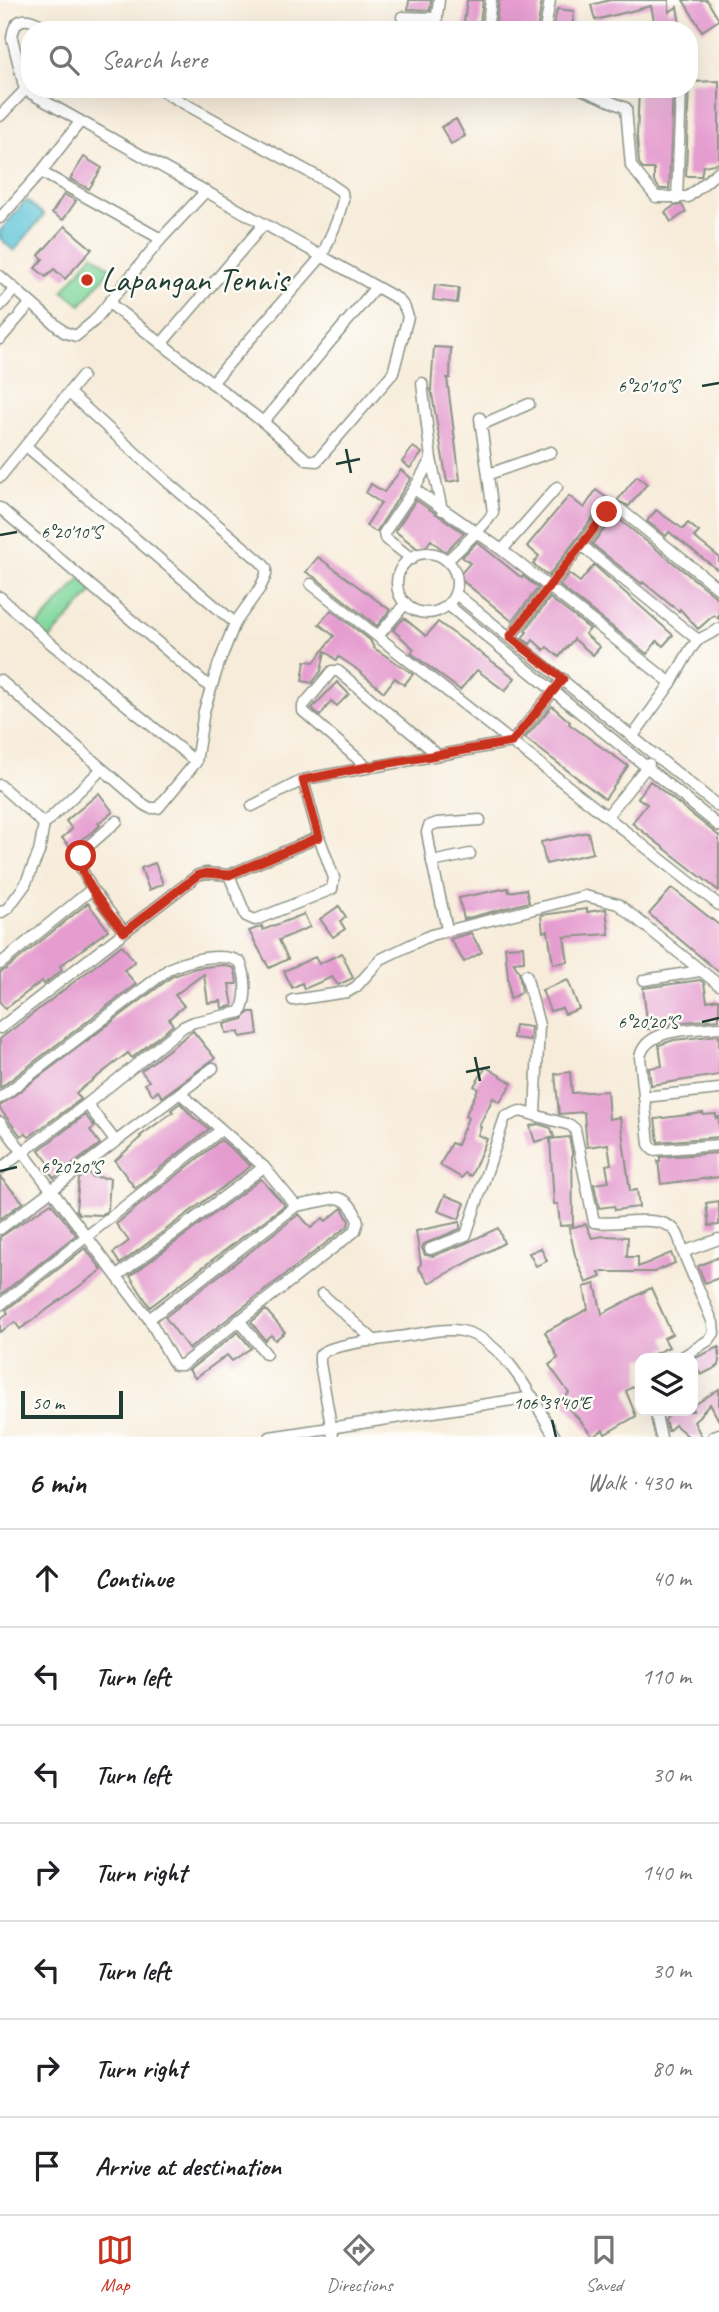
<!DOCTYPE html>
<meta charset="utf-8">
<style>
body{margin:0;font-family:Caveat,sans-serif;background:#f2f2f2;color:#202124}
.controls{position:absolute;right:21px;bottom:21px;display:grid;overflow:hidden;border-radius:14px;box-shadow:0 7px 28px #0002}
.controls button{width:63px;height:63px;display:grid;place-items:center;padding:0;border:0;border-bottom:2px solid #e0e0e0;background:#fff;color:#202124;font:35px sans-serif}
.scale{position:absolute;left:21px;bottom:18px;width:102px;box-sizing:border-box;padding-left:7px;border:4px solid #1f3d34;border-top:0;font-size:19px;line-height:24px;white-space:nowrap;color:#1f3d34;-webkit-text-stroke:5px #fdfcf7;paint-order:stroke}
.stop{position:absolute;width:21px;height:21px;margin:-16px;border:5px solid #c8321e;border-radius:50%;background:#fff}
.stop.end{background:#c8321e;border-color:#fff;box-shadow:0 2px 7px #0008}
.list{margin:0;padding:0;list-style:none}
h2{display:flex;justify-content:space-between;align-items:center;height:91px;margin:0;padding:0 28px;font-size:30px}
h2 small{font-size:23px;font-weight:400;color:#757577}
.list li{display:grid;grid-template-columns:46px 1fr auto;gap:21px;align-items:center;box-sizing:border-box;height:98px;padding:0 28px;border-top:2px solid #e0e0e0}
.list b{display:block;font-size:26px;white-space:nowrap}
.list em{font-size:23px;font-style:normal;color:#757577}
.icon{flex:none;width:38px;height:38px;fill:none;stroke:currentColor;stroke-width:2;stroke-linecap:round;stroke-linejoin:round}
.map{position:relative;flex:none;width:719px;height:1437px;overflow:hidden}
.search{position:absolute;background:#fff;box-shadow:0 7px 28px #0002;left:21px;right:21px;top:21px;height:77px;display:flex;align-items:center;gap:18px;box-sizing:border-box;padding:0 24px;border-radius:28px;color:#757577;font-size:26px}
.sheet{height:777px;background:#fff}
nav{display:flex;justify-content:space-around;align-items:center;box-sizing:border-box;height:98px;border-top:2px solid #e0e0e0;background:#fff;font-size:19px;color:#757577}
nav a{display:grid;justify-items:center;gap:4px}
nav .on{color:#c8321e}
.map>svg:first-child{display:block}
.green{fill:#80d79c;stroke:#508a68;stroke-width:2}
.water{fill:#5bc4d8;stroke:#3d8086;stroke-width:2}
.building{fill:#e59dd0}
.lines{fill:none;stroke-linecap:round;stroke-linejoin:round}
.minor-casing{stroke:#8b9487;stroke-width:13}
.minor{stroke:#fff;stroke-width:10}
.route{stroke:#c8321e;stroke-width:9}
.ticks{fill:none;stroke:#1f3d34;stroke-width:2.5}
.poi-dot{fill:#c8321e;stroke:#fdfcf7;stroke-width:2.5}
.labels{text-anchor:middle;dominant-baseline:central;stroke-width:5;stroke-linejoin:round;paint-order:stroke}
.poi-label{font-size:33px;fill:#1f3d34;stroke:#fdfcf7;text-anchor:start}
.ticks-label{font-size:18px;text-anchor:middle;fill:#1f3d34;stroke:#fdfcf7;stroke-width:5;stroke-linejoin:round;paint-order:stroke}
</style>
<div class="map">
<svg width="719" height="1437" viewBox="0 0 719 1437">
<rect width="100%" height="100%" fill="#fdfcf7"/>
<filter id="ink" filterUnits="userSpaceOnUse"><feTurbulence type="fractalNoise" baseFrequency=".0143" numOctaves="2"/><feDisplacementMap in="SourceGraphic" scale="14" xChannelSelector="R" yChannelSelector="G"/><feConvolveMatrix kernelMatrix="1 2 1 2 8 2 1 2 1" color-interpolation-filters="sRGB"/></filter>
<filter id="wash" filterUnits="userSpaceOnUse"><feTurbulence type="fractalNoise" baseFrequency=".00686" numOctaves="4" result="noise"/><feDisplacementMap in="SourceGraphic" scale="28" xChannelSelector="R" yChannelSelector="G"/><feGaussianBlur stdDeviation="1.57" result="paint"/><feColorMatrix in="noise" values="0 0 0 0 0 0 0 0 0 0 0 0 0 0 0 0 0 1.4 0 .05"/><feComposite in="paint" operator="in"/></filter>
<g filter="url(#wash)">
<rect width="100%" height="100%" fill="#f7ecda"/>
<!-- green -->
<g class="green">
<polygon points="93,254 111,269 81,305 63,291"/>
<polygon points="81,578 94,590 48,641 35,629"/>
</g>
<!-- water -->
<polygon class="water" points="26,200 44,215 14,251 0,238 0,231"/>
<g id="blocks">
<!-- building -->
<g class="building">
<polygon points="409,0 431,0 430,10 408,9"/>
<polygon points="467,0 483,0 479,30 463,30"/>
<polygon points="499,0 542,0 537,30 495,30"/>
<polygon points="610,0 669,0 669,12 677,7 681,30 656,30 651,6 595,20 591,5"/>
<polygon points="683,0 707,0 719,20 702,31"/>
<polygon points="557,9 574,11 572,30 553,30"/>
<polygon points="719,81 719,163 703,166 701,176 686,176 689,82"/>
<polygon points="639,89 673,90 669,189 660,189 654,181 654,169 643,169 639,163 637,137"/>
<polygon points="456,119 465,136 451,144 441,127"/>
<polygon points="84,157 102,168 89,189 70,179"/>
<polygon points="64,194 76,201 63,220 52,213"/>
<polygon points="682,205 686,212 671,222 665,212 674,206"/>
<polygon points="65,226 92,249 65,279 54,269 46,277 35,268 43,259 39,255"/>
<polygon points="435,285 459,288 457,303 433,300"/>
<polygon points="434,347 451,348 450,378 447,378 460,480 447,482 431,389"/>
<polygon points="413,447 422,453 410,468 402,462"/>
<polygon points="401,470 411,478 376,532 366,526 381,503 366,493 371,484 384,492"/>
<polygon points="637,476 647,484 629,506 617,501"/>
<polygon points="596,490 611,501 601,507 548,576 533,564 539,556 527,546 569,496 584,508"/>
<polygon points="416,500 464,533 445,552 431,540 422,552 395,531"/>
<polygon points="656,510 683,529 688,523 699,532 694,537 719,557 719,571 669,532 666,536 647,521"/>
<polygon points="615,516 715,596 719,600 719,619 714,615 698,629 680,609 679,611 672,606 643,582 642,584 592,544"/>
<polygon points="477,542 518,575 522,578 523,576 538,588 512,621 458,577 470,563 462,557"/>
<polygon points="318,557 390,610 377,626 316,578 306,572"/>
<polygon points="594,565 673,635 663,646 657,641 647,654 560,586 569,574 580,582"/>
<polygon points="550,598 590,629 585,634 600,647 593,655 574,639 559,657 547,647 544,650 533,640 530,644 522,638 527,632 525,631"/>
<polygon points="331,610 370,640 374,648 413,674 404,685 395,678 384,692 354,667 339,657 336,660 325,651 321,671 312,683 302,681 305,661 314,662 334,636 319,624"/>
<polygon points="404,618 426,636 438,622 515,678 505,691 477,670 460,690 411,653 414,649 393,630"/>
<polygon points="337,682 349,694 337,706 331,701 320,716 312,708"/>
<polygon points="552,706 570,722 569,724 628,766 605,799 525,738"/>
<polygon points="650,781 719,836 719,891 632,823 647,804 638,798"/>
<polygon points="99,793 113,812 98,823 100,825 95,830 70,847 62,838 72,829 66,821"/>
<polygon points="588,832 593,853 546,864 541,842"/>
<polygon points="155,863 163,884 149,890 141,868"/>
<polygon points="508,888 509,892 526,889 529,902 464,919 459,898"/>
<polygon points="672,888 719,925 719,972 649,914"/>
<polygon points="88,903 108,930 60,966 62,970 44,984 42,981 5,1009 0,1002 0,972 5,970"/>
<polygon points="339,906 346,917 340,921 345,929 333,937 320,919"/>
<polygon points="587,909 587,912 606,909 609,934 564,937 568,962 553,964 548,931 543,932 541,915"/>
<polygon points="304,914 310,927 279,940 288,959 269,968 249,931 262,926 263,930"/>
<polygon points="471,933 482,952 464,962 450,939"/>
<polygon points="122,945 135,962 124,970 136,984 0,1088 0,1039"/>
<polygon points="523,946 524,961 513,962 519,972 522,992 510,999 505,947"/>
<polygon points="342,953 353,978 338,985 332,977 304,989 302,983 292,988 284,971 315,957 319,964"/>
<polygon points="223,965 234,968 236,975 237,984 229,984 233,1006 222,1008 221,1001 208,1003 204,974 175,995 184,1006 169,1019 173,1025 132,1058 128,1053 76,1093 81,1099 29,1137 25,1133 21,1136 0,1109 0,1106 173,976 196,968"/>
<polygon points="568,980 579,1009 565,1014 562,1008 550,1011 542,990"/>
<polygon points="700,980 704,983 707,1001 719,999 719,1019 683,1022 648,1029 643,988"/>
<polygon points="249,1012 255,1012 258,1034 240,1037 239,1032 226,1033 224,1024 243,1019"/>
<polygon points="515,1025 531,1027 530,1040 513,1038"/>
<polygon points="193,1031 215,1058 162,1097 158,1091 153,1095 145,1084 149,1081 141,1071"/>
<polygon points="719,1035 719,1075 651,1085 649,1068 662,1066 659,1045 674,1040"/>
<polygon points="486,1067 512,1083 500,1102 493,1098 479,1126 481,1127 478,1135 487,1139 471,1176 465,1173 462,1178 440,1165 451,1143 457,1145 468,1118 465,1116 478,1089 474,1086"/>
<polygon points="570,1072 572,1093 607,1091 609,1119 620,1117 630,1191 637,1190 639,1207 615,1210 614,1206 599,1208 594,1184 609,1182 606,1165 611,1164 608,1144 587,1147 584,1112 559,1114 555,1074"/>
<polygon points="180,1103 193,1117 209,1129 135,1188 115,1161 141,1137 140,1136 173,1112 171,1110"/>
<polygon points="703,1113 703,1115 716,1114 716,1118 719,1117 719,1137 658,1142 655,1119"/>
<polygon points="85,1115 95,1127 90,1130 100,1144 54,1178 47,1169 51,1166 39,1150"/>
<polygon points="538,1124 551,1128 554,1137 535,1142 530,1126"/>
<polygon points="569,1137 572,1152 573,1225 560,1226 558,1204 554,1204 550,1139"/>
<polygon points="221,1140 251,1166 120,1264 113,1253 129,1241 116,1224"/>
<polygon points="719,1153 719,1177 661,1184 658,1161 660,1161 660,1157"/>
<polygon points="89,1172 92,1177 110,1178 108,1210 101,1215 79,1214 76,1210 79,1179"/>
<polygon points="0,1177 23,1202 0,1219"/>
<polygon points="261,1179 285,1205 150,1307 130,1276"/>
<polygon points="445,1195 465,1203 459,1219 438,1211"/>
<polygon points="719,1201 719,1225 709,1226 706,1203"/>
<polygon points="51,1203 76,1235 0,1295 0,1237"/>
<polygon points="342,1208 349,1221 348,1226 189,1349 165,1317 299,1214 311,1228 323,1218 326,1221"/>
<polygon points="460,1222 460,1229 424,1244 422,1248 425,1255 433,1256 464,1244 498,1228 504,1243 429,1283 418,1267 421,1264 416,1231"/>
<polygon points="586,1224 592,1238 603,1236 628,1237 627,1257 638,1257 638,1267 671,1253 675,1263 654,1272 599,1272 601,1277 586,1283 575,1255 569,1228"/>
<polygon points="85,1248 102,1270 20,1329 15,1322 0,1332 0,1319 8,1313 6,1310"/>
<polygon points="541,1248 547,1261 536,1266 529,1253"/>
<polygon points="719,1257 719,1278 705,1283 698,1266"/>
<polygon points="595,1284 602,1314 651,1288 672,1334 664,1338 669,1347 646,1358 640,1358 640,1383 626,1391 636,1416 605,1434 603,1430 593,1437 578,1418 561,1401 569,1393 549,1365 558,1358 545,1332 588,1309 584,1287"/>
<polygon points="266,1310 285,1332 275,1340 271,1335 265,1340 251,1322"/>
<polygon points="238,1332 251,1348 232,1361 227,1355 195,1378 189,1370"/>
<polygon points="719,1347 719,1366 701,1375 693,1359"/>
<polygon points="719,1389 719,1421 710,1404 694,1422 702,1437 689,1437 675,1425 668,1431 665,1420 673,1411 693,1411 693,1406"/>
</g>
</g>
</g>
<g filter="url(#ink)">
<use href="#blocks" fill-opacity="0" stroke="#8b9487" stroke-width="2"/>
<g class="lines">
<!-- minor casing -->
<g class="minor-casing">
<g id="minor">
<polyline points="402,17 437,18"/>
<path d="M50,30C34,20 15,10 12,38L25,90L398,299L405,308L408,317L393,373L317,461L307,460L263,422L109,303"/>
<polyline points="435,30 439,0"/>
<polyline points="487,30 491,0"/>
<polyline points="545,30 550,0"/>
<polyline points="158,89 329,183 342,192 343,200 337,221 322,256 212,383"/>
<polyline points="581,89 626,108 631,166 656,197 688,197 719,171"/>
<polyline points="0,116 25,90"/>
<polyline points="41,172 161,239"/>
<polyline points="677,199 681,89"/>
<polyline points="0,218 41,172 80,122"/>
<polyline points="0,276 64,332 76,336 94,321 161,239 206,191"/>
<polyline points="0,306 15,289"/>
<polyline points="0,339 30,304"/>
<polyline points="161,344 264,224"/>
<polyline points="422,383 431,459 442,510"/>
<polyline points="263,422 376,287"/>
<polyline points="481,425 529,404"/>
<polyline points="26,446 235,623"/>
<polyline points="489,474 551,452"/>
<polyline points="0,477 82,376"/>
<polyline points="414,489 502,550 671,683"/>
<polyline points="0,508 211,688"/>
<polyline points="581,545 698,640"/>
<polyline points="502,550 557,487"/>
<circle cx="427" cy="583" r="30"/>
<polyline points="412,559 385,538 384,533 414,489 431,459"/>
<path d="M447,561C456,552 491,520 493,512L480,418"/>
<polyline points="311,584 719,905"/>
<polyline points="456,594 719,807"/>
<polyline points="0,597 48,641 196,762"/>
<polyline points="448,605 719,826"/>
<polyline points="378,636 406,603"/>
<polyline points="510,637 607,512 614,508 620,509 719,589"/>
<polyline points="0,680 143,804 150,808 158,808 196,762 204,711 219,663 235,623 260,588 266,575 266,568 261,562 170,484 69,393"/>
<polyline points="633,736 671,683 690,650 698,640 719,629"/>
<polyline points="367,767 303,711 303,706 332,671 338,671 438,755"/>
<polyline points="0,785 44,824"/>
<polyline points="252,806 303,780 316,777 512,742 563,679"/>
<polyline points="607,816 649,764"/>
<polyline points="117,821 85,849 79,864 92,889 124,932"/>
<polyline points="432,862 470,854"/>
<polyline points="229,875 246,916 255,920 332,889 334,878 319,837 303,780"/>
<polyline points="0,913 8,908 25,885 39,852 44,824 102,769"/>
<polyline points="447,929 433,866 427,832 429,826 437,823 480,820"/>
<polyline points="0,964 92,889"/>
<polyline points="526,975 539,1025 535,1115"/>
<polyline points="644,980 700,971"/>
<polyline points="293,1000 347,992 356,987 381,959 431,935 585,896 618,904 719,985"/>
<path d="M719,1027C694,1030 646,1027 640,1057L649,1144L653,1150L719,1145"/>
<polyline points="0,1028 198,875 206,873 229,875 319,837"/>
<polyline points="644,1097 719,1089"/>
<path d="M0,1098L169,969C187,960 222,951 240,962C247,976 247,998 241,1012L194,1022L183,1027L87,1104L0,1169"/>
<polyline points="87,1104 116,1142"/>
<path d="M0,1122L149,1319L175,1365H182L355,1231L358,1222C355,1211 349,1200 337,1198L296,1206L264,1167L180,1093"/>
<polyline points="0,1229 213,1068"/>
<path d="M430,1249L466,1235L505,1117L520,1111L570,1125L575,1129L594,1222C615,1226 653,1214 671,1227C679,1232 681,1244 683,1252"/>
<polyline points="117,1276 264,1167"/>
<polyline points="322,1294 375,1341"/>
<polyline points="0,1305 221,1130"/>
<polyline points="149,1319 296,1206"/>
<polyline points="239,1320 266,1354"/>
<polyline points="681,1358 709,1340 714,1333 713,1323 683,1252 719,1239"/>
<polyline points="655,1411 661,1437"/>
<polyline points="270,1437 533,1397"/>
<path d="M333,1437L320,1363V1355L325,1351C348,1342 374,1341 398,1337C418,1335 442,1327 462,1331C506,1340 534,1402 555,1437"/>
<polyline points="713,1437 719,1434"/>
</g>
</g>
<!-- minor -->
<use href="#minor" class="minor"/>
</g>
</g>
<g class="lines" filter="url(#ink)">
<!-- route -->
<path class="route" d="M81,856C77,878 111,915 124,932L198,875L206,873L229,875L319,837L303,780L367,767L512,742L563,679L510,637L607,512"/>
</g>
<!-- ticks -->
<path class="ticks" d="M702,386L719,383M346,449L351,473M336,464L360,459M0,535L17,532M702,1022L719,1018M475,1057L480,1081M466,1072L490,1067M0,1171L17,1167M552,1420L556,1437"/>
<!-- markers -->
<circle class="poi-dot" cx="87" cy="280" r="7"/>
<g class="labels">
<!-- poi labels -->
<g class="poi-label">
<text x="101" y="280">Lapangan Tennis</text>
</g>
</g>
<g class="ticks-label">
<text x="648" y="392">6°20'10"S</text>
<text x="71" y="538">6°20'10"S</text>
<text x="648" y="1028">6°20'20"S</text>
<text x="71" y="1173">6°20'20"S</text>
<text x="552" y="1409">106°39'40"E</text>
</g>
</svg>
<div class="controls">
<button><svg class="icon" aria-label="layers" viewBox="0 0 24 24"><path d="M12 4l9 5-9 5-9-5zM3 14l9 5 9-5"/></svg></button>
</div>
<div class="scale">50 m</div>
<div class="stop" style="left:81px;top:856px"></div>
<div class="stop end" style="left:607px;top:512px"></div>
<div class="search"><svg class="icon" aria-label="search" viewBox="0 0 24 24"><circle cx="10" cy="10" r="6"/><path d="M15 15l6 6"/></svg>Search here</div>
</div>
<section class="sheet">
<h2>6 min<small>Walk · 430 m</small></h2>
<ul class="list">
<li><svg class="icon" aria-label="ahead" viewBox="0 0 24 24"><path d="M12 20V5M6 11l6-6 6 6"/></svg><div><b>Continue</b></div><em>40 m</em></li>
<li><svg class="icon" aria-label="left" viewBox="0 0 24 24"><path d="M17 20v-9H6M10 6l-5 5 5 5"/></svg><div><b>Turn left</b></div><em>110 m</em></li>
<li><svg class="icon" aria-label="left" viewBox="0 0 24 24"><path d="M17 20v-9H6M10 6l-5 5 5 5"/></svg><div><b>Turn left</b></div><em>30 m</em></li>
<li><svg class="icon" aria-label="right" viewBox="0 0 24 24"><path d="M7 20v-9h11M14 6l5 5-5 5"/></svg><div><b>Turn right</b></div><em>140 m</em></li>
<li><svg class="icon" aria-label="left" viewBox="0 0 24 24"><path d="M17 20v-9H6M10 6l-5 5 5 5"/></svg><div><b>Turn left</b></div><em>30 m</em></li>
<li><svg class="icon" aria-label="right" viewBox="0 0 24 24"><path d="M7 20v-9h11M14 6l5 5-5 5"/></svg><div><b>Turn right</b></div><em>80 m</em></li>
<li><svg class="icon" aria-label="arrive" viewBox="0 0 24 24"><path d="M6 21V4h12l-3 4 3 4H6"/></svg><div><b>Arrive at destination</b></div></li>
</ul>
</section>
<nav>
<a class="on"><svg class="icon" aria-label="map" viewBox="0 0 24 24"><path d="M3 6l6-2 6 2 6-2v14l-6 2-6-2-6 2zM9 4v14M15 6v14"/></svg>Map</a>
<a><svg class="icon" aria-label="directions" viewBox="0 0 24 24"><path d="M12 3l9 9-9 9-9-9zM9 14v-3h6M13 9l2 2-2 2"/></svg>Directions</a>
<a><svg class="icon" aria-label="saved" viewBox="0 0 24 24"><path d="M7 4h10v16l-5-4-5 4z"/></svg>Saved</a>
</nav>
